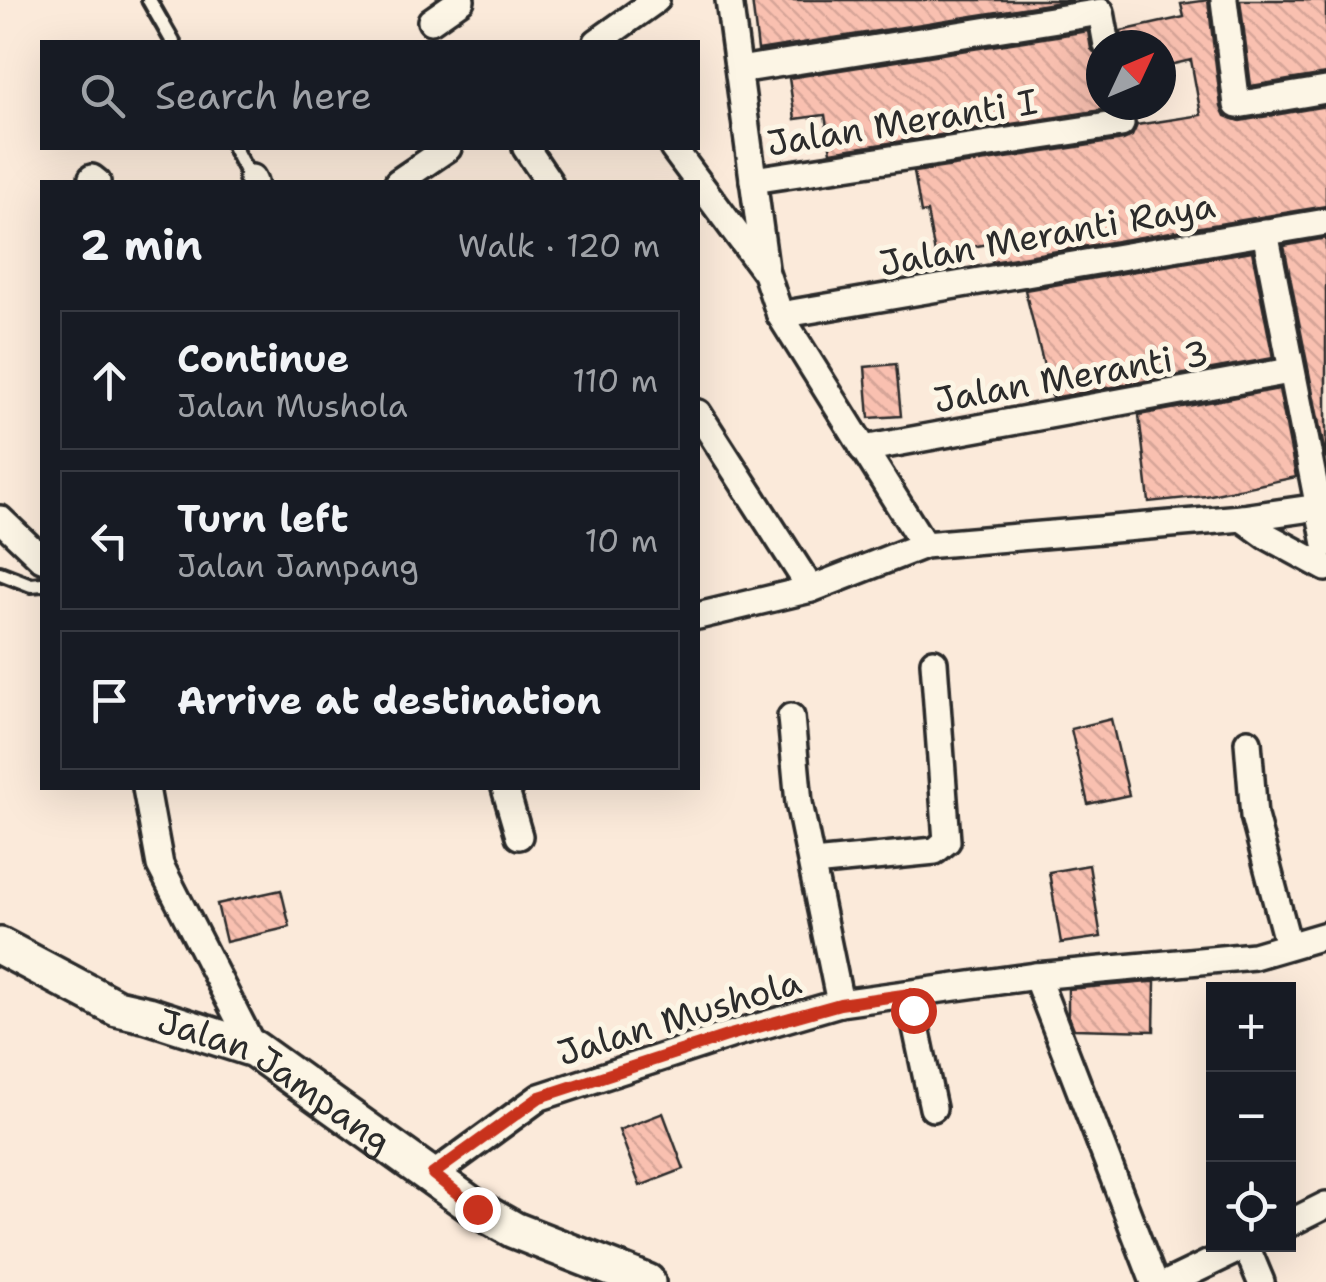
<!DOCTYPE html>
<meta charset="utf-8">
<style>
body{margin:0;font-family:"Shantell Sans",sans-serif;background:#242831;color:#f1f3f6}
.controls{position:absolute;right:30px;bottom:30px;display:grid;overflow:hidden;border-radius:0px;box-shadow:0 10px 40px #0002}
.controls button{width:90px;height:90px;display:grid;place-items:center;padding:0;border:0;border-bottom:2px solid #363941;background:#171b24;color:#f1f3f6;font:50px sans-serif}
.compass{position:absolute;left:1086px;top:30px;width:90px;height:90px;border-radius:50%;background:#171b24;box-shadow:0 10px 40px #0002;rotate:46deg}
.stop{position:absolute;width:30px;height:30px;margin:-22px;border:8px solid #c8321e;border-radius:50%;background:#fff}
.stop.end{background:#c8321e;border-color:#fff;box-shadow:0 2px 10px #0008}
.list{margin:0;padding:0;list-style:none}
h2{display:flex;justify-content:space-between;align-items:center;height:130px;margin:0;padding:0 40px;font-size:42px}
h2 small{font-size:32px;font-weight:400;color:#9ea1a6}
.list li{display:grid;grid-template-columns:65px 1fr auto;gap:30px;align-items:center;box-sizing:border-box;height:140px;margin:0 20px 20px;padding:0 20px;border:2px solid #363941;border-radius:0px}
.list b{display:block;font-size:38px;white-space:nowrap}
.list p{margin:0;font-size:32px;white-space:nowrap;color:#9ea1a6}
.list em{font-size:32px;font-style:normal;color:#9ea1a6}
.icon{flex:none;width:55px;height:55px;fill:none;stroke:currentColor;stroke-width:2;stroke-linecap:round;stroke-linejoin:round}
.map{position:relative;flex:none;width:1326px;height:1282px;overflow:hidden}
.search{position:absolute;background:#171b24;box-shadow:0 10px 40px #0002;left:40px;top:40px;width:660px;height:110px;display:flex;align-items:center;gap:25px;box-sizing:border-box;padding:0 35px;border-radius:0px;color:#9ea1a6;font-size:38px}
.panel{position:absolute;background:#171b24;box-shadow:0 10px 40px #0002;left:40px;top:180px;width:660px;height:610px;border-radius:0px}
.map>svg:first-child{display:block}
.building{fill:url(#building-back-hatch);stroke:#2b2b2b;stroke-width:2.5}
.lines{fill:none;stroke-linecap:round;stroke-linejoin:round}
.lane-casing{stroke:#2b2b2b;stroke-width:20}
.street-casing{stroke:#2b2b2b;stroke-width:32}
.secondary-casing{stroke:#2b2b2b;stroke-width:42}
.lane{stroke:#fcf5e5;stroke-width:12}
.street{stroke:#fcf5e5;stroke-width:25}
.secondary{stroke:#fcf5e5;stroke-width:35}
.route{stroke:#c8321e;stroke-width:12}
.labels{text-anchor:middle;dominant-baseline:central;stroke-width:10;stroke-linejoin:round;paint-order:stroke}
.street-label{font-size:35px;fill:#2b2b2b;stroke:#fcf5e5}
</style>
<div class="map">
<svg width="1326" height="1282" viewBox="0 0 1326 1282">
<defs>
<pattern id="building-back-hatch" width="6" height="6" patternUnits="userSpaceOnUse" patternTransform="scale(2.5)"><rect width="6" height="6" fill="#f9c0b0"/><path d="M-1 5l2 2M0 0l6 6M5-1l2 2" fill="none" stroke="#d6a598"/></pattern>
</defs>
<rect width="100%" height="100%" fill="#fbeada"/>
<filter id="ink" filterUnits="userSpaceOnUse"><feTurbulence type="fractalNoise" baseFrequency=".01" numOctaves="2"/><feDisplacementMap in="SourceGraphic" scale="20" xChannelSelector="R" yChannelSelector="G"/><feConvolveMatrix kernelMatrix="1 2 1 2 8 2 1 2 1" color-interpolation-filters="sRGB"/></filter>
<g filter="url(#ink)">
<!-- building -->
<g class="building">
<polygon points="752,0 1073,0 758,50"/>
<polygon points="1208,0 1221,107 1225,116 1240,121 1326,106 1326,206 992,262 988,244 935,254 927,212 921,213 914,172 1123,140 1132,136 1137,125 1201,115 1191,60 1161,67 1161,45 1123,45 1121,31 1184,17 1181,4"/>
<polygon points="1240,0 1326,0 1326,74 1251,86"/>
<polygon points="1088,31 1091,49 1101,60 1102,110 831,152 825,115 795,119 789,78"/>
<polygon points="1326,238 1326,459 1284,246"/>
<polygon points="1252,251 1273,358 1052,398 1025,290"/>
<polygon points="896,364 901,416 869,418 865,367"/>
<polygon points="1279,389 1296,477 1206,496 1149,502 1139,415"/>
<polygon points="1111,719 1129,795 1088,804 1071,729"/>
<polygon points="1089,865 1101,937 1061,943 1049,872"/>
<polygon points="281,890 290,927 226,942 217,904"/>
<polygon points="1149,982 1155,982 1154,1031 1074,1029 1068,1014 1068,989"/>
<polygon points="663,1113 684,1169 640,1186 619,1130"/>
</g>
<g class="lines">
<!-- lane casing -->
<g class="lane-casing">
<g id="lane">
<polyline points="149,0 173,42"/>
<polyline points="234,148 250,179"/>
<polyline points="0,573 31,585 42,584"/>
</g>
</g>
<!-- street casing -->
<g class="street-casing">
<g id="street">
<polyline points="729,0 765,268"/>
<polyline points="1224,0 1237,105 1326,90"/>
<polyline points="431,21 461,0"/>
<polyline points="597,42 656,0"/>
<polyline points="739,70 1101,12 1107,45"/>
<polyline points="526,148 549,182"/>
<polyline points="673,148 766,273 780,315 924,545"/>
<polyline points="92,178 97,182"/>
<polyline points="252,178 254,182"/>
<polyline points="753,180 1121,124 1118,105"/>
<polyline points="398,182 448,148"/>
<polyline points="1265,232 1326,544"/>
<polyline points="780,315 1326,222"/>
<polyline points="698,413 811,589"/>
<polyline points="863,449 1290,371"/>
<polyline points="1242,518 1319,507"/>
<polyline points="0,519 42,559"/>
<polyline points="698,616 811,589 924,545 1242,518 1267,536 1326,568"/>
<polyline points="791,717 799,803 840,1003"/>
<polyline points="1248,742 1254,816 1288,945"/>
<polyline points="146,788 160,865 254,1049"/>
<polyline points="505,788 519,836"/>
<polyline points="813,863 935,851 947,841 934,662"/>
<polyline points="1036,976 1154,1282"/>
<polyline points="909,994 933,1108"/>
<polyline points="433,1175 540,1097 730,1035 840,1003 1036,976 1254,956 1326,935"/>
<polyline points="1288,1224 1326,1205"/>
<polyline points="1246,1246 1261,1282"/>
<polyline points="1170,1282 1249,1244"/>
</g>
</g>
<!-- secondary casing -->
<g class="secondary-casing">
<g id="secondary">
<path id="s1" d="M0,946L117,1008L148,1015L254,1049L477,1209L514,1230L647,1282"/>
</g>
</g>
<!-- lane -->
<use href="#lane" class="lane"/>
<!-- street -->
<use href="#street" class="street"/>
<!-- secondary -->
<use href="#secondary" class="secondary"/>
</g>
</g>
<g class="lines" filter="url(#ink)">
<!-- route -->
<polyline class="route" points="477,1209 433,1174 540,1097 730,1035 840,1004 910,994 913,1010"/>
</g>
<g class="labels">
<!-- street labels -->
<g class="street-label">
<text transform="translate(902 122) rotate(-9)">Jalan Meranti I</text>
<text transform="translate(1047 234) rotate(-10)">Jalan Meranti Raya</text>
<text transform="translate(1071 376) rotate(-10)">Jalan Meranti 3</text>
<text transform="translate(679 1017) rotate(-17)">Jalan Mushola</text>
<text stroke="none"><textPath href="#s1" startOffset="308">Jalan Jampang</textPath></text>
</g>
</g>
</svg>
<div class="controls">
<button>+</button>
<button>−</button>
<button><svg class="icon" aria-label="locate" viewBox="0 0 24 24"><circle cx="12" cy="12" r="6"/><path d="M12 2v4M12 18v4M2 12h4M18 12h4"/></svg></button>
</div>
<svg class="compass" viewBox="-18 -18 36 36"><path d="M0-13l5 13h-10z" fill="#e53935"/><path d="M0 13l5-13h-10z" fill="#9ea1a6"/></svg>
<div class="stop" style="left:913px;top:1010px"></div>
<div class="stop end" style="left:477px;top:1209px"></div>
<div class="search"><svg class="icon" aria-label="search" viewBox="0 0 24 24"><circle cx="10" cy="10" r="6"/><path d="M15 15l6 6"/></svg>Search here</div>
<section class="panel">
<h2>2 min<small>Walk · 120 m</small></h2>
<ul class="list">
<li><svg class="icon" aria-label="ahead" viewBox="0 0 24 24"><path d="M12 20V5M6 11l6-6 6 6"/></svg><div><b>Continue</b><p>Jalan Mushola</p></div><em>110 m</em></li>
<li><svg class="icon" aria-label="left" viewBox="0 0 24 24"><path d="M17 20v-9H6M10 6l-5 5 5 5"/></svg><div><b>Turn left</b><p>Jalan Jampang</p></div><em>10 m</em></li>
<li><svg class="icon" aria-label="arrive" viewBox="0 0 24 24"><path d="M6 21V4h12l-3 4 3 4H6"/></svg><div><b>Arrive at destination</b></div></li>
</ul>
</section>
</div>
